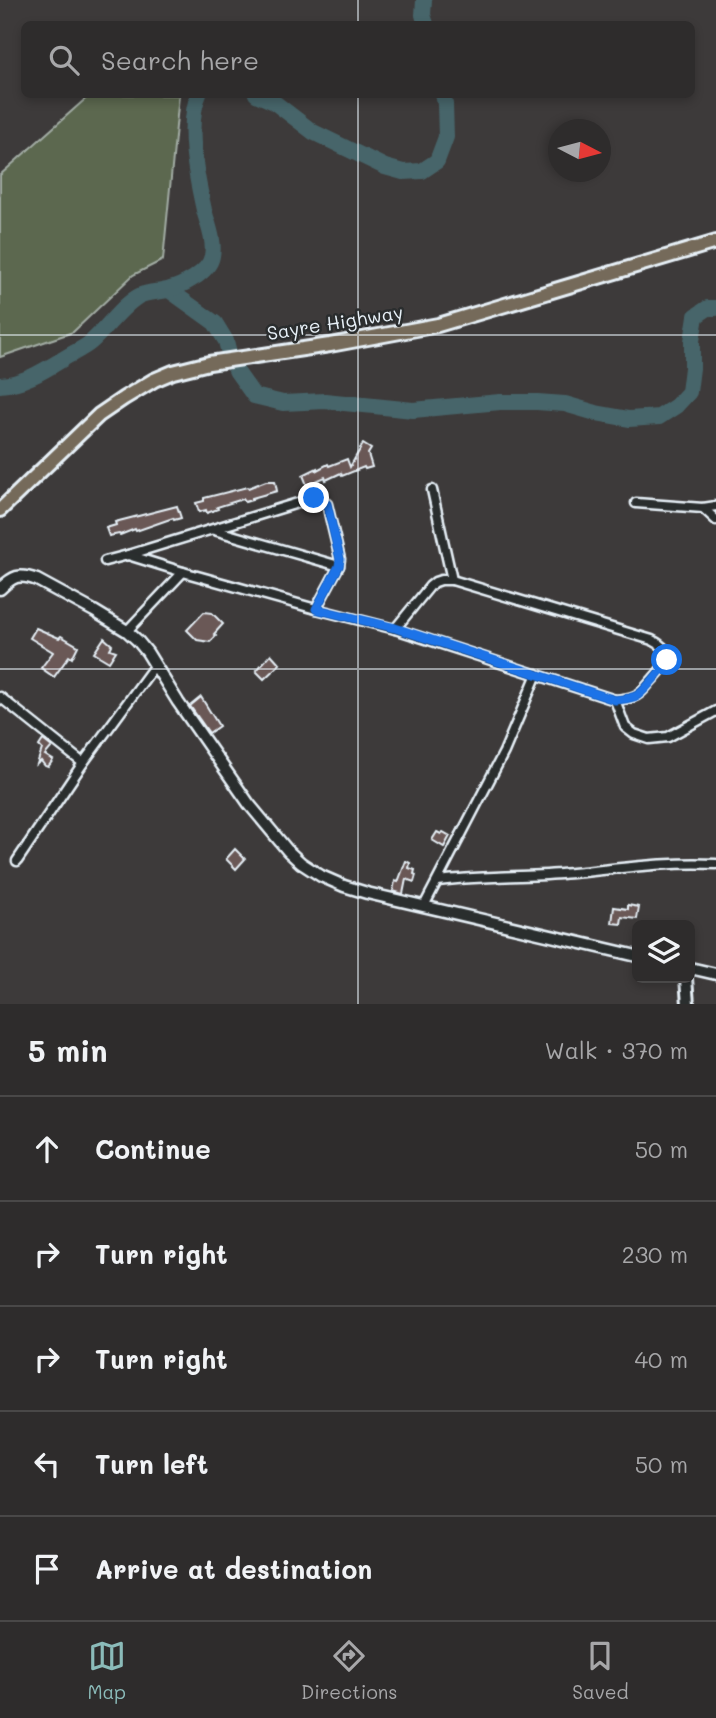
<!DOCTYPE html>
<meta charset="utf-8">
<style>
body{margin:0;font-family:Mali,sans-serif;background:#3a3838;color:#f1f3f6}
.controls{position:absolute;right:21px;bottom:21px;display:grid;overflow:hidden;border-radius:10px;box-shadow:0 4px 10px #0003}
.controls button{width:63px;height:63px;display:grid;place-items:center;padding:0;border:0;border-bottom:2px solid #494848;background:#2e2c2c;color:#f1f3f6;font:35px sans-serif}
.compass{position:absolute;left:548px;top:119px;width:63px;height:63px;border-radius:50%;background:#2e2c2c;box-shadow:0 4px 10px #0003;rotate:96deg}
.stop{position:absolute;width:21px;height:21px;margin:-16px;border:5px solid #1a73e8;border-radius:50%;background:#fff}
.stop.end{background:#1a73e8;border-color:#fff;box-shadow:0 2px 7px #0008}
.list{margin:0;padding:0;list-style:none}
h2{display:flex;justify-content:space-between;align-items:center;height:91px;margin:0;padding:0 28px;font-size:30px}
h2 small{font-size:23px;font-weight:400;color:#a7a7a9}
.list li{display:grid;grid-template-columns:46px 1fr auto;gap:21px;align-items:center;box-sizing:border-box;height:105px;padding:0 28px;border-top:2px solid #494848}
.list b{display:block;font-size:26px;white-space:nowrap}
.list em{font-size:23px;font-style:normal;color:#a7a7a9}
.icon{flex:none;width:38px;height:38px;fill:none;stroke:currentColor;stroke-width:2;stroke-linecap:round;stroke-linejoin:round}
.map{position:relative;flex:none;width:716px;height:1004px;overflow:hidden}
.search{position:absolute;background:#2e2c2c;box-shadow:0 4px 10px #0003;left:21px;right:21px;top:21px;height:77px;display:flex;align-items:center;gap:18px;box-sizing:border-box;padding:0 24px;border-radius:10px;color:#a7a7a9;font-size:26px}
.sheet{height:616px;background:#2e2c2c}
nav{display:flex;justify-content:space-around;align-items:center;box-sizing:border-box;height:98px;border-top:2px solid #494848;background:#2e2c2c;font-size:19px;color:#a7a7a9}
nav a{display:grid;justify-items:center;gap:4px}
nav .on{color:#8bbbb9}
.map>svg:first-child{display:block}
.green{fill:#5c6850;stroke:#a2aca4;stroke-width:2}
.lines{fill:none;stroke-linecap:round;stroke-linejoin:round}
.river{stroke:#47656a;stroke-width:16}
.building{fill:#6a5857;stroke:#e8f1f8;stroke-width:2}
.minor-casing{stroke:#e8f1f8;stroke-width:13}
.tertiary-casing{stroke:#e8f1f8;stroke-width:15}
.secondary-casing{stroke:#e8f1f8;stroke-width:16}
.trunk-casing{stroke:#e8f1f8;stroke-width:18}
.minor{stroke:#2a2d2e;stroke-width:8}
.tertiary{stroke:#2a2d2e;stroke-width:10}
.secondary{stroke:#2a2d2e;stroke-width:10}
.trunk{stroke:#746a5a;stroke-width:12}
.route{stroke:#1a73e8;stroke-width:9}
.grid{fill:none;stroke:#e8f1f8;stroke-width:2;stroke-opacity:0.55}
.labels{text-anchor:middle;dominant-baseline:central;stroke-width:5;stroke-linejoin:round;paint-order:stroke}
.street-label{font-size:19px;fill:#e8f1f8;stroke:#2a2d2e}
</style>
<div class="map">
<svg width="716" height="1004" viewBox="0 0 716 1004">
<rect width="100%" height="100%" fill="#3d3a3a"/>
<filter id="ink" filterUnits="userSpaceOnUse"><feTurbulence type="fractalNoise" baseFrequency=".0143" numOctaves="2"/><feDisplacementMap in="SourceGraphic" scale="14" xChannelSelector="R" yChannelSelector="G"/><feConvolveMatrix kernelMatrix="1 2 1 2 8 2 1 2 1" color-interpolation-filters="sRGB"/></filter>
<g filter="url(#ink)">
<!-- green -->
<polygon class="green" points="91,94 179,95 163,260 133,275 73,332 0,357 0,175"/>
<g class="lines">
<!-- river -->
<g class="river">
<polyline points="424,0 423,15 426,24"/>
<polyline points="256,94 274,102 313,132 385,167 403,172 422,171 437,161 446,137 445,104 443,94"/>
<polyline points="169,290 215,323 226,341 230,357 237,372 254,396 283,403 325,401 413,410 500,402 537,402 565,404 596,413 629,419 659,417 676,406 689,392 692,368 692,341 696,316 708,308 716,308"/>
<path d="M0,385C25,384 48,368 68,356C75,352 84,348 91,342C105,330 125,302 141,295C149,292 159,292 167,290C182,286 209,273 212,256C215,241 208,225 204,210C197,179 185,124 199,94"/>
</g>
</g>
<!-- building -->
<g class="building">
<polygon points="363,444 371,449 368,454 372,467 365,469 364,467 342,476 341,473 326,480 325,477 307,485 303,475 317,468 317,470 328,464 329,466 347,459 350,467"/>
<polygon points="266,481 275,481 277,491 252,498 252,500 245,502 243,499 217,507 218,509 207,513 206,510 199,512 196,503 204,501 204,498 247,487 248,488"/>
<polygon points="177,506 181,518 174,520 173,518 136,531 135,529 120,535 119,534 109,536 106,528 116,525 115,522"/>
<polygon points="204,612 212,613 223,624 214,634 216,636 210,642 197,640 187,630"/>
<polygon points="36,628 59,638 61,636 78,646 72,658 69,656 54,677 41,668 53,652 30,638"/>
<polygon points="104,638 112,645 110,649 116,651 109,662 94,653"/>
<polygon points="271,654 280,664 264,679 256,671"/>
<polygon points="201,697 219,726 209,733 190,706"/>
<polygon points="43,740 52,747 45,755 53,760 48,767 45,766 41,761 37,764 42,749 39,746"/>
<polygon points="437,832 441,834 443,832 450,836 444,847 432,840"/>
<polygon points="235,849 245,859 236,869 226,859"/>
<polygon points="406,861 410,863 409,868 415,870 414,874 416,875 414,882 406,879 403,894 393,891 395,881 398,882"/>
<polygon points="628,905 639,907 637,919 622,917 621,924 612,923 614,907 628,909"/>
</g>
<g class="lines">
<!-- minor casing -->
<g class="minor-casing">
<g id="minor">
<polyline points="432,490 452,580"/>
<polyline points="636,503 703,508 716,506"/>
<polyline points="703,508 716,520"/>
<polyline points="214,530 339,566"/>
<polyline points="128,555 314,498 321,499 327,504 340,559 339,566 316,609"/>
<polyline points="105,561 128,555 183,572 127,631"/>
<polyline points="183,572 316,609 395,629"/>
<path d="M441,580H452L652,640C676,652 667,664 653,679C648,684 643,692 637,695C631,699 622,699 615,700L395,629L430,586L435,582Z"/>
<polyline points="0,697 83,763"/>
<polyline points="615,700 625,727 634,734 649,739 668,737 716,711"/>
<polyline points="17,861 83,763 155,665"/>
<path d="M438,881C479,876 520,877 561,874C613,870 664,861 716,864"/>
<polyline points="424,906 504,752 537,674"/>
</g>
</g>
<!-- tertiary casing -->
<g class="tertiary-casing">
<g id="tertiary">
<path d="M0,589C13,576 19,573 37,580L94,611L127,631L137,640L147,652L178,702L249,804L288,851L301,863L321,876L344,886L367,893L637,956"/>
<polyline points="690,968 716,974"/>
</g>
</g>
<!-- secondary casing -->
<g class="secondary-casing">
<polyline id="secondary" points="686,978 688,1004"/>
</g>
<!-- trunk casing -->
<g class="trunk-casing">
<polyline id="trunk" points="0,510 99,415 124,398 154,380 173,372 209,363 330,345 438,325 716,242"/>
</g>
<!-- minor -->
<use href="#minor" class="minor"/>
<!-- tertiary -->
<use href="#tertiary" class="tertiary"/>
<!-- secondary -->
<use href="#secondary" class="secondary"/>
<!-- trunk -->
<use href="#trunk" class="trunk"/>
</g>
</g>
<g class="lines" filter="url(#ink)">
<!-- route -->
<path class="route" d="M314,498L321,499L327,504L340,559L339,566L316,609L395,628L615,700C622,699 631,699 638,695C645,690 664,668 667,660"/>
</g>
<!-- grid -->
<path class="grid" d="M358,0V24M358,94V1004M0,335H716M0,669H716"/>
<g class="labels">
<!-- street labels -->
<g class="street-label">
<text transform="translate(335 322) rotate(-9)">Sayre Highway</text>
</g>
</g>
</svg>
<div class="controls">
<button><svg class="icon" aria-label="layers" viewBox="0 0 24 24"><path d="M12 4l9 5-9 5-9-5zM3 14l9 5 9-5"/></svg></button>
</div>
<svg class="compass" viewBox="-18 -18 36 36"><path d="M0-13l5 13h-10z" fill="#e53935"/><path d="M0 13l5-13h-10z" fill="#a7a7a9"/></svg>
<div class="stop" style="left:667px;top:660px"></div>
<div class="stop end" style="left:314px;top:498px"></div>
<div class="search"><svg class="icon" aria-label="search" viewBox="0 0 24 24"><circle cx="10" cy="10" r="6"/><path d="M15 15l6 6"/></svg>Search here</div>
</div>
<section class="sheet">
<h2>5 min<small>Walk · 370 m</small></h2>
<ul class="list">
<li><svg class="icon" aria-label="ahead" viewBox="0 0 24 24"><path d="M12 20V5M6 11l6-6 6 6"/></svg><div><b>Continue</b></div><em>50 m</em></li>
<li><svg class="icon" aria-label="right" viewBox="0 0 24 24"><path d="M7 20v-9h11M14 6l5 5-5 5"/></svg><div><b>Turn right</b></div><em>230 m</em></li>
<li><svg class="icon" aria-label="right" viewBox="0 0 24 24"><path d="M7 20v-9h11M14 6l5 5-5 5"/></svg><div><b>Turn right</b></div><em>40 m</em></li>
<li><svg class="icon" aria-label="left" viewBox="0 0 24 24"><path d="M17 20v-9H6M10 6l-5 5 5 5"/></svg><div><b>Turn left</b></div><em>50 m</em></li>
<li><svg class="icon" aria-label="arrive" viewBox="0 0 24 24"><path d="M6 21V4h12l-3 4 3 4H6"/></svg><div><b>Arrive at destination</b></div></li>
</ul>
</section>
<nav>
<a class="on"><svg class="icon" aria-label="map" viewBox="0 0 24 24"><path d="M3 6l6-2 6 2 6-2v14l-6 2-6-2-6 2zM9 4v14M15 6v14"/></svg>Map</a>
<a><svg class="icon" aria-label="directions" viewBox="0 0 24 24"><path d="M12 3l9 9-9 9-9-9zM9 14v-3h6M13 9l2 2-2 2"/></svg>Directions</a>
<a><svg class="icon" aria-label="saved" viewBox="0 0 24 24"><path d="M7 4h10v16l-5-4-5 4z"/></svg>Saved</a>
</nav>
